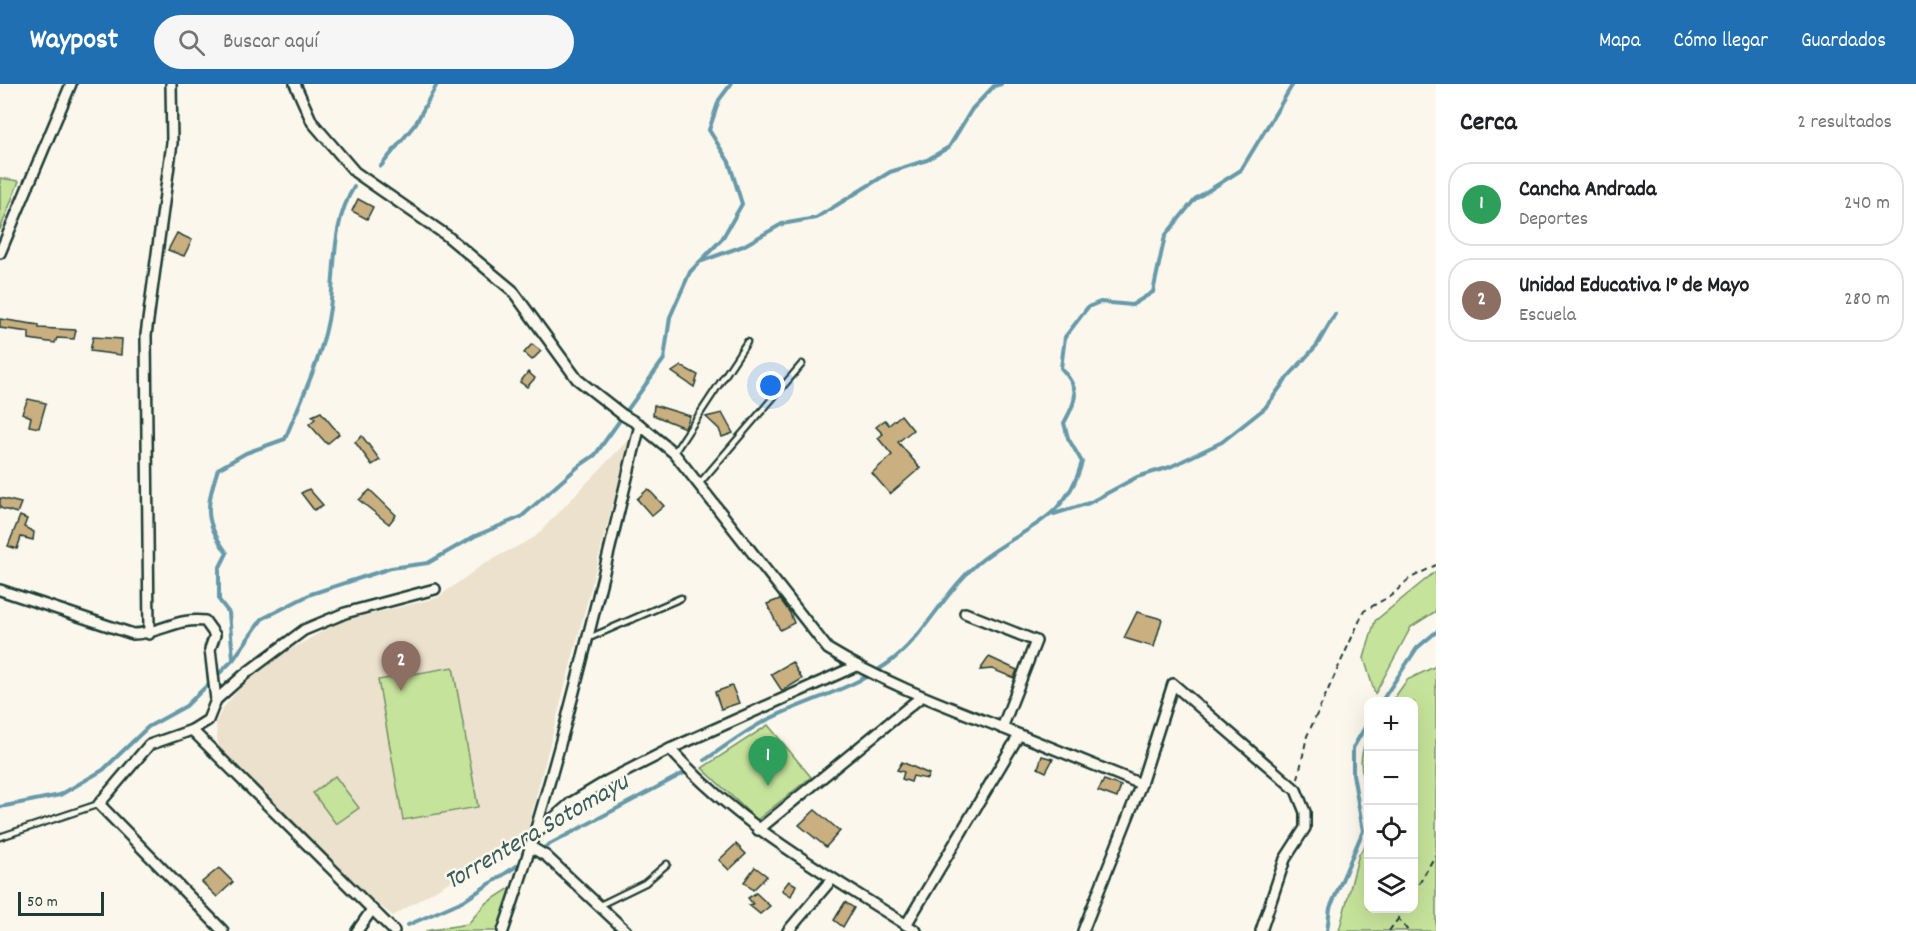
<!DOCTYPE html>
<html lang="es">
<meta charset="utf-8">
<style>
body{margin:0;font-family:Dekko,sans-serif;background:#f6f6f6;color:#202124}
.controls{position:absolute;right:18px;bottom:18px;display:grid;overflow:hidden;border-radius:12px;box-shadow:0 6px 24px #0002}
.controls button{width:54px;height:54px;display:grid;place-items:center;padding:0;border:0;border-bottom:2px solid #e0e0e0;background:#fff;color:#202124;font:30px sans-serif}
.scale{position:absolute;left:18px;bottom:15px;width:86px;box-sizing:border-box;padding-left:6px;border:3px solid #1f3d34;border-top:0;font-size:16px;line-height:21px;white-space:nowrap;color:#1f3d34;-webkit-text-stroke:4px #fbf7ec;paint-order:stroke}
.you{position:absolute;left:771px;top:302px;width:21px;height:21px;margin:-15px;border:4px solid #fff;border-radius:50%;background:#1a73e8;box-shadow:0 0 0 9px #1a73e833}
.badge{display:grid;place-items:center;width:39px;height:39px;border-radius:50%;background:#1f6fb2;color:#fff;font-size:20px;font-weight:700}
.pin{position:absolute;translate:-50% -50px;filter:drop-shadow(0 2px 3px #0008)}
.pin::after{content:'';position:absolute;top:32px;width:21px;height:18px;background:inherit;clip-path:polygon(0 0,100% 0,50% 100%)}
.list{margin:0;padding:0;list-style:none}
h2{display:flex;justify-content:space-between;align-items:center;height:78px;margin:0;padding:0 24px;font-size:26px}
h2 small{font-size:20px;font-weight:400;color:#757577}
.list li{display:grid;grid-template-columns:39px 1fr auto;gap:18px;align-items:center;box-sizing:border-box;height:84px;margin:0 12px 12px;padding:0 12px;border:2px solid #e0e0e0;border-radius:24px}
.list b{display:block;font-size:22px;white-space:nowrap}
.list p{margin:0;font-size:20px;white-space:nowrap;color:#757577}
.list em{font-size:20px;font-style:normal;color:#757577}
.icon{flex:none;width:33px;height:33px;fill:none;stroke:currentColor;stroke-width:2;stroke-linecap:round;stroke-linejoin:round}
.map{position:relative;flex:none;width:1436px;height:847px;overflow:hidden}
header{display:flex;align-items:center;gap:36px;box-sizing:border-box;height:84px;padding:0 30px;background:#1f6fb2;color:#fff}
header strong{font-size:28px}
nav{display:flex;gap:33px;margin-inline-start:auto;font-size:21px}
.search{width:420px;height:54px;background:#f6f6f6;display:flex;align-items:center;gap:15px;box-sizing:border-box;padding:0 21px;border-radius:33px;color:#757577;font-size:22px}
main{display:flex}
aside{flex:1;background:#fff}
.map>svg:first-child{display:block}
.built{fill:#ece1cc}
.green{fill:#c6e39b;stroke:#729068;stroke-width:1.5}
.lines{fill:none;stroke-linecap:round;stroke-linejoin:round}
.stream{stroke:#6699a9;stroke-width:4}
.building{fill:#caaf80;stroke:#1f3d34;stroke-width:1.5}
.service-casing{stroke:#1f3d34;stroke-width:9}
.minor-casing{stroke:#1f3d34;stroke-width:14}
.path{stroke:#1f3d34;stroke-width:2;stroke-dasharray:6 4.5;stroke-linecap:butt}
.service{stroke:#fbf7ec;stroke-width:4.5}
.minor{stroke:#fbf7ec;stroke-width:9}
.labels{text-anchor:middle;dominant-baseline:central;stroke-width:5;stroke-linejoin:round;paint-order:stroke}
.water-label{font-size:26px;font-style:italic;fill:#375c5b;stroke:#fbf7ec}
</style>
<header>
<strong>Waypost</strong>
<div class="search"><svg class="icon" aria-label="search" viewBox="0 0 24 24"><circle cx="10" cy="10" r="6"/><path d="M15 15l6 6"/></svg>Buscar aquí</div>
<nav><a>Mapa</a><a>Cómo llegar</a><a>Guardados</a></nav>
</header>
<main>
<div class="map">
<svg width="1436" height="847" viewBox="0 0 1436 847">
<rect width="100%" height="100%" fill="#fbf7ec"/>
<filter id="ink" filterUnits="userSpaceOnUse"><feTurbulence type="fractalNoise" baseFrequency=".0167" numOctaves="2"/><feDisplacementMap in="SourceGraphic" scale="12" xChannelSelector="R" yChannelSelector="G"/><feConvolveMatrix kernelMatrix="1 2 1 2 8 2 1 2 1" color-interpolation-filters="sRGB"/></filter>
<g filter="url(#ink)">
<!-- built -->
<polygon class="built" points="630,354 526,751 393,832 355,802 218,664 216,638 223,624 253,589 286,568 339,538 437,514 485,479 535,453"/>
<!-- green -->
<g class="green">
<polygon points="0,94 19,97 0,146"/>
<polygon points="1436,487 1436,527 1411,543 1375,610 1364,574 1375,537"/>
<polygon points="1436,582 1436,847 1339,847 1359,770 1368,758 1368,824 1414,824 1414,618 1392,617 1407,596"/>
<polygon points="453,583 478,723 403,736 378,596"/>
<polygon points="768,641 811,693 757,736 702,684"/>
<path d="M1368,650V704C1358,684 1360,671 1368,650Z"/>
<polygon points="335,692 359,724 336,740 313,709"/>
<polygon points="513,802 497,847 425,847 468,840 485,820"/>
</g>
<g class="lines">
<!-- stream -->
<g class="stream">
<polyline points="381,82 416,39 437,0"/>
<polyline points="702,177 743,162 782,140 816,134 890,88 927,76 949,63 972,25 994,2 1001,0"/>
<polyline points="1054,430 1089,419 1137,393 1170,383 1222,358 1265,324 1287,294 1317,261 1335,230"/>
<path d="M233,574L229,529L219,516V485L227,469C203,437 206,422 218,385L246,369L285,355C302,313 324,270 330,224C336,183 331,140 354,103"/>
<polyline points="1381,618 1417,564 1436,548"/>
<path d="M705,676C724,663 743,649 763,638C803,617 849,607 887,580C925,553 943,509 978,479C1021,443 1065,440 1082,378L1068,354L1064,339C1077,315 1081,306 1061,284L1065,253L1088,223L1100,218L1132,221L1153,208L1165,152L1195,115L1241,86L1293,0"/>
<polyline points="0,723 60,711 103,686 148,643 186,622 233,576 262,535 311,510 391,484 428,479 475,452 521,433 579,382 595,371 664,275 670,233 690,188 722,155 742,120 729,78 709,46 719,16 731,0"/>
<polyline points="408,841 465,816 550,760 684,689"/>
<polyline points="1327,847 1330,824 1363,747 1353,690 1353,664 1368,638"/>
</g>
</g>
<!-- building -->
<g class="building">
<polygon points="358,115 373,123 367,135 352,127"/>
<polygon points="177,149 192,156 184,172 168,166"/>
<polygon points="0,235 39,241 39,244 76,246 74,255 57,254 55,259 29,255 29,248 0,244"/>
<polygon points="93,253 122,255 121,271 90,267"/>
<polygon points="532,260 541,267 532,276 524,269"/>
<polygon points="681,282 698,291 694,303 672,288"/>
<polygon points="528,288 535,294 527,303 520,298"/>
<polygon points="28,315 46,319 39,344 29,342 31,333 22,329"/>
<polygon points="654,321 690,332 685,344 653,331"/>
<polygon points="321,328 339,350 327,360 309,340 315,335 312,332"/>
<polygon points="722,329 733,349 722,353 719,345 706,333"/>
<polygon points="901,331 913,346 898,358 920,384 890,410 872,389 892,371 878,354 883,350 876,343 885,336 889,341"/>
<polygon points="362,352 380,376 372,381 355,358"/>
<polygon points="309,405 323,421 314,426 301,409"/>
<polygon points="648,405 664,422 652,432 637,415"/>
<polygon points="370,406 396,431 389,440 359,416"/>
<polygon points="0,414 21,419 17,429 0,424"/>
<polygon points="20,432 27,435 24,443 34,448 33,456 21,453 17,465 8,462"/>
<polygon points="780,515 790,529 794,539 780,546 767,520"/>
<polygon points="1137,528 1162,535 1154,563 1124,554"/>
<polygon points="989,573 1017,586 1014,594 992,585 980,586"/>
<polygon points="792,578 802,595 782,607 771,590"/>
<polygon points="732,602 739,619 721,625 715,608"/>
<polygon points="1042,672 1053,675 1046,688 1038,684"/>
<polygon points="902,678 929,690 927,695 913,692 911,698 902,695 904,688 897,686"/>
<polygon points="1104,696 1121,702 1117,714 1098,707"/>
<polygon points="815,726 840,747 826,763 799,741"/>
<polygon points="736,760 746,770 729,786 719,776"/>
<polygon points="755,783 767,792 753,806 744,798"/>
<polygon points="219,784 233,798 217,813 202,798"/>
<polygon points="789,797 796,801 791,812 782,806"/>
<polygon points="756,809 770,822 760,830 749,821 753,820 748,814"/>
<polygon points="845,818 854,824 843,843 834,836"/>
</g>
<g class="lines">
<!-- service casing -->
<g class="service-casing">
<g id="service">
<polyline points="674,369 747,258"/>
<polyline points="699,400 802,280"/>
<polyline points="589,554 681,514"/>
<polyline points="0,753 99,720"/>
<polyline points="600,821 645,799 667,780"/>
</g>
</g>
<!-- minor casing -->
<g class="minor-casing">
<g id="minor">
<path d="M295,0L312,38L355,88L446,151L512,206L577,295L623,331L640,341L674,369L828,565C882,598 941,620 1000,643C1047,662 1094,681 1141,700"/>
<polyline points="0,169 71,0"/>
<path d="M0,506L133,550C159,550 178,533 205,537L215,551L210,565L216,616"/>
<polyline points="965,529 1036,557 1002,644"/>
<polyline points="149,550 146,251 172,59 171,0"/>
<polyline points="192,646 394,847"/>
<path d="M670,665C740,743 829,791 916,847"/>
<polyline points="758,746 921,613"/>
<polyline points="533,752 572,718 607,697 670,665 856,582"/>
<polyline points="529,762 546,772 626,847"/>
<polyline points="906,841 1019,651"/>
<polyline points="223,847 99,720 149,661 192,646 208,636 216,616 245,590 304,546 345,529 435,505"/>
<polyline points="357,847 371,827"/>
<path d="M503,847C560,682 598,510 640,341"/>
<polyline points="788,847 832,795"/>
<polyline points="1083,847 1141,700 1173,600 1296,706 1305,728 1305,744 1285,775 1261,847"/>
</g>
</g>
<!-- path -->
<g class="path">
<polyline points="1298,695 1307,652 1364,527 1392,511 1409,495 1436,481"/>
<polyline points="1414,809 1436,770"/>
<polyline points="1404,824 1398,834 1408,847"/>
<polyline points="1389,847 1398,835"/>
</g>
<!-- service -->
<use href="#service" class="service"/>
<!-- minor -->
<use href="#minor" class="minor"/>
</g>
</g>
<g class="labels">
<!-- water labels -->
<g class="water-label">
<text transform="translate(537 749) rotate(-30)">Torrentera Sotomayu</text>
</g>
</g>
</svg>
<div class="controls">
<button>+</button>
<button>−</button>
<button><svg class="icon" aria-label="locate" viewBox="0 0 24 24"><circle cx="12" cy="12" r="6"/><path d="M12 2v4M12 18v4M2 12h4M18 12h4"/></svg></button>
<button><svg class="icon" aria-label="layers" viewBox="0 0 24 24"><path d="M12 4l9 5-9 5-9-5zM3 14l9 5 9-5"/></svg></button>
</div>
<div class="scale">50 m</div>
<div class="you"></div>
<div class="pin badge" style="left:768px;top:702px;background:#2e9e5b">1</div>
<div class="pin badge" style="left:401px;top:607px;background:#8d6e63">2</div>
</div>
<aside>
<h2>Cerca<small>2 resultados</small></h2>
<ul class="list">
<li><span class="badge" style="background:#2e9e5b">1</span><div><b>Cancha Andrada</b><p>Deportes</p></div><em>240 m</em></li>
<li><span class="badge" style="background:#8d6e63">2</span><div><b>Unidad Educativa 1° de Mayo</b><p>Escuela</p></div><em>280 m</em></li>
</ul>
</aside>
</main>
